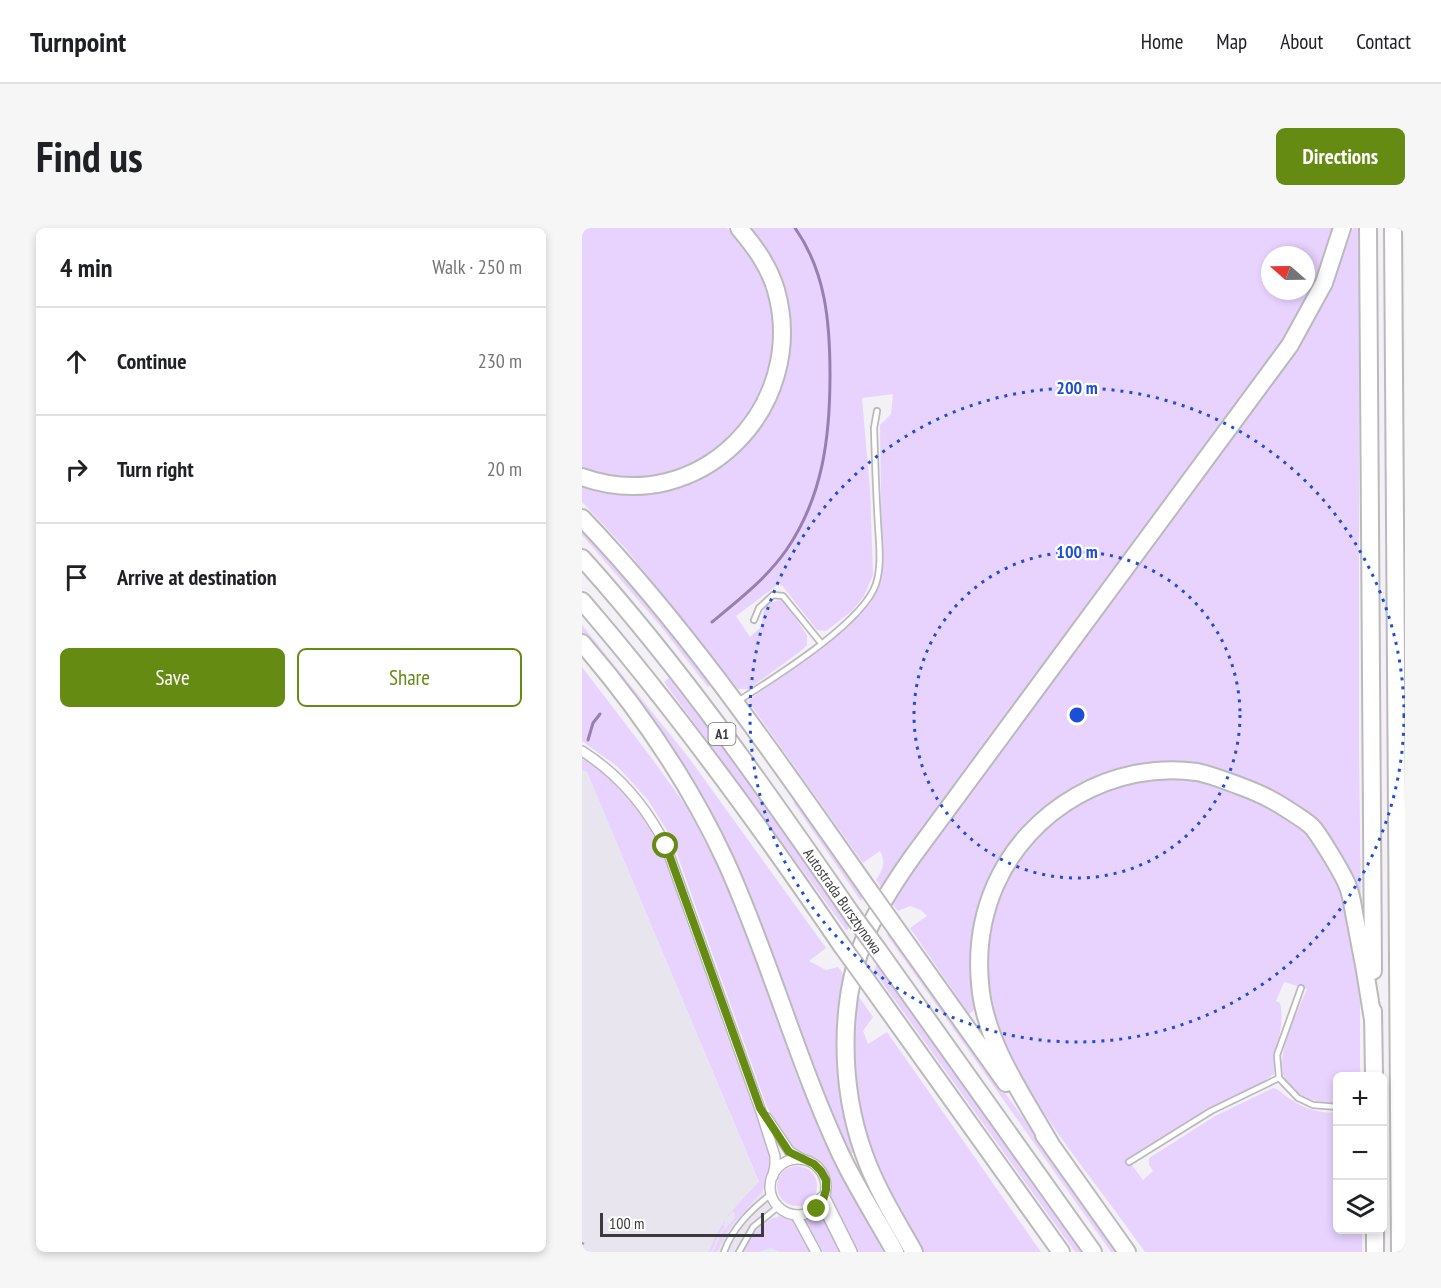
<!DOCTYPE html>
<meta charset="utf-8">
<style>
body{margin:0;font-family:"PT Sans Narrow",sans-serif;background:#f6f6f6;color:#202124}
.controls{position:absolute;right:18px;bottom:18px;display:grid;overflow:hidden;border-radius:9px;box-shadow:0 3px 9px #0003}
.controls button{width:54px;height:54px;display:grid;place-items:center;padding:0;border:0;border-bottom:2px solid #e0e0e0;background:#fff;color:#202124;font:30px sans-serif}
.compass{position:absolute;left:679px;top:18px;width:54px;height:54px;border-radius:50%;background:#fff;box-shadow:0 3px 9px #0003;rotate:290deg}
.scale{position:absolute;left:18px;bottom:15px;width:164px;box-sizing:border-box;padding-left:6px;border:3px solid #3b3a3c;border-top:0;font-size:16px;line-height:21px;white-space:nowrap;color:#3b3a3c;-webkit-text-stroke:4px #fff;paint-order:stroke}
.stop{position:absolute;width:18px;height:18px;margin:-14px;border:4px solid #668b13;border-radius:50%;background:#fff}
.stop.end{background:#668b13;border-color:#fff;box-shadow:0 2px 6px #0008}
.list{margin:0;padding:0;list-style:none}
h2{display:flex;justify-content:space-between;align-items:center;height:78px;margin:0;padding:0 24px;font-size:26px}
h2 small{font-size:20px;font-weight:400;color:#757577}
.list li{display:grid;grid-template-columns:39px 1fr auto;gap:18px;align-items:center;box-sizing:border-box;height:108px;padding:0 24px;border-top:2px solid #e0e0e0}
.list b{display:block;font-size:22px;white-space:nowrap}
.list em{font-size:20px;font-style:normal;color:#757577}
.actions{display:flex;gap:12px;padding:18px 24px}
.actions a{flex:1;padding:14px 0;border:2px solid #668b13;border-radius:9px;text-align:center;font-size:21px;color:#668b13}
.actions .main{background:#668b13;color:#fff}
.icon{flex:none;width:33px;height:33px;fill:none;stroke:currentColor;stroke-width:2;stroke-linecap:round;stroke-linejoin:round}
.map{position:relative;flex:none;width:823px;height:1024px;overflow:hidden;border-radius:9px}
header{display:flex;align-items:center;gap:36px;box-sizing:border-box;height:84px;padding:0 30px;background:#fff;border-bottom:2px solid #e0e0e0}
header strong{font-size:28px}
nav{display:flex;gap:33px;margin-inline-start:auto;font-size:21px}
.intro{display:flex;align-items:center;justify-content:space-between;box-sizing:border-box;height:144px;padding:0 36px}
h1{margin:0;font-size:42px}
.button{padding:15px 27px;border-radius:9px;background:#668b13;color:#fff;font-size:21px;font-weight:700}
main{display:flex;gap:36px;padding:0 36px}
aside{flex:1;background:#fff;border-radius:9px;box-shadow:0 3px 9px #0003}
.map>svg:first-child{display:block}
.built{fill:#e9e5ef}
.green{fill:#e7d3fe;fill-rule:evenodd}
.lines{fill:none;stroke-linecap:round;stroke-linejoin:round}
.stream{stroke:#977faf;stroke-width:3}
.service-casing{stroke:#bbb9bc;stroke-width:8}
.minor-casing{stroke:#bbb9bc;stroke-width:12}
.primary-casing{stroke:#bbb9bc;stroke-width:18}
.motorway-casing{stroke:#bbb9bc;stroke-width:20}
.path{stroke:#9d9c9f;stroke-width:2;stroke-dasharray:3 3;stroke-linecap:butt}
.service{stroke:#fff;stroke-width:4.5}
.minor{stroke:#fff;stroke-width:9}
.primary{stroke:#fff;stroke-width:15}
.motorway{stroke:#fff;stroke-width:16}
.motorway-bridge-casing{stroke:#bbb9bc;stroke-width:20;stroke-linecap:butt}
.motorway-bridge{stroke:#fff;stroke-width:16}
.route{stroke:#668b13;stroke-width:8}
.ring{fill:none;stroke:#1d4ed8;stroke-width:3;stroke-dasharray:3 6}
.labels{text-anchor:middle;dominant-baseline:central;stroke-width:4.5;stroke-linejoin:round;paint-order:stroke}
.shield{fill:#fff;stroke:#767576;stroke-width:1.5}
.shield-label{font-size:14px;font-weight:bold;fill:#3b3a3c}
.street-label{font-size:15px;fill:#3b3a3c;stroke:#fff}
.centre{fill:#1d4ed8;stroke:#fff;stroke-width:3}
.ring-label{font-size:18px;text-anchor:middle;font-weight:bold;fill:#1d4ed8;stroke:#fff;stroke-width:4.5;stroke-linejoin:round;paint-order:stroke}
</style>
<header>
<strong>Turnpoint</strong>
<nav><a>Home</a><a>Map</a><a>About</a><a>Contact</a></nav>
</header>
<div class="intro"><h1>Find us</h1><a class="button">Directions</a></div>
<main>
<aside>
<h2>4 min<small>Walk · 250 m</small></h2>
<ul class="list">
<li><svg class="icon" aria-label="ahead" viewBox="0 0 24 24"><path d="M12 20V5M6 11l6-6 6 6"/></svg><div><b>Continue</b></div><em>230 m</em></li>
<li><svg class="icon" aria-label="right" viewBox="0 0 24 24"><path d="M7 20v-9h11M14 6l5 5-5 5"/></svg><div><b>Turn right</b></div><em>20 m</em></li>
<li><svg class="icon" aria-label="arrive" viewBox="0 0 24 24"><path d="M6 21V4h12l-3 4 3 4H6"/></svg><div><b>Arrive at destination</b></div></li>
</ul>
<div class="actions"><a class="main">Save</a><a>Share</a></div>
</aside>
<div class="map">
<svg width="823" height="1024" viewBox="0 0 823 1024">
<rect width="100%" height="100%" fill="#f3f1f5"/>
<!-- built -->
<polygon class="built" points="0,542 5,544 206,1024 0,1024"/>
<!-- green -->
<g class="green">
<path d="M0,0H145C153,9 164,18 169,28C184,52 194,87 192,116C187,181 133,241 67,250C60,251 52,253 45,253C30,252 14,246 0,243Z"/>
<path d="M163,0H755L736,50L715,92L677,148L301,661L294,652C301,642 304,634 298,623L281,635L166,473L266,398L288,376L300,348L298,197L309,186L311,166L280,170L288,262L291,347L282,368L270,383L244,403L235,402L198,355L154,388L168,409L180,398C180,382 183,373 201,372L225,407V417L220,422L167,461H156L44,321L0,274V255L65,262L170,205L205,84ZM688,27H724V63H688Z"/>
<path d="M771,0H777V519L779,680L713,578L673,555L624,539L539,542L493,560L460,583L431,612L409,646L397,680L391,712L395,780L387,786L328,700L345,688L339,682L328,678L316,683L310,675C437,488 576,309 711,128L744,72Z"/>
<polygon points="0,300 32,335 130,456 126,459 76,395 0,307"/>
<path d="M0,397L107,530L244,720L227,733L244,742L256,739L265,751C255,788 253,826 257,863C260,883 268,904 273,923L268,927L238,865L191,731L165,662L105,546L37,448L0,405Z"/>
<polygon points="0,439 68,528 104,578 140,646 180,748 215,849 246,916 301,1024 274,1024 248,972 249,959 245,943 235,930 208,920 185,879 89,609 66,572 36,539 0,513"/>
<polygon points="87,450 140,518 268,696 265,703 82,454"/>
<path d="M0,531C28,545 57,580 71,607C87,636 96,670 107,701C135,776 159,851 189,925L190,935L181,963L149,998L135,1024H131L140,1004L153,990L152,984C145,984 144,991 142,997L143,998L137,1007L129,1024H127C137,995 155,976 177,954L5,544L0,542Z"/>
<path d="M580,548L643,556L701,586L721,603L738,623L756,652L766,683L775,727L778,775V848H756L755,875C747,874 736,874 727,871C675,855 712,793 725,761L702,754L694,773L698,775C704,798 691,823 692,846L679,855L620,886L546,932L561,952L571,943L567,937V930L633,888L691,860C698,862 701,866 708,871C721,880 739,886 755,884L756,1002H780V1024H563C523,967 478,913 442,854C395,774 389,676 456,606C462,599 468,591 475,586C505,562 544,556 580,548Z"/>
<polygon points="215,571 281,668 279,673 211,574"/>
<polygon points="307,703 537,1024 529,1024 305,707"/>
<polygon points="295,736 499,1024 493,1024 292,743"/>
<polygon points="275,766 291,789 281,803 286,816 305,804 459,1024 340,1024 297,949 280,901 270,849 269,803"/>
<circle cx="215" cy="958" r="20"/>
<polygon points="240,979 262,1024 241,1024 222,990 232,987"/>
<path d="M198,988L213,993L231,1024H198L188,1020L177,1024H162C169,1007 180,992 198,988Z"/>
</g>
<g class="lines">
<!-- stream -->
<g class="stream">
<path d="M130,394C158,371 185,350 205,321C241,268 248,209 248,147C248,95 244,44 213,0"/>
<polyline points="6,512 11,495 18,486"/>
</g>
<!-- service casing -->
<g class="service-casing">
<g id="service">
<polyline points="172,392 177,380 191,367 201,368 239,415"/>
<path d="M156,473C192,450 281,395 294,356C300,337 297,315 296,296C294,264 293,232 292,200L295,183"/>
<polyline points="719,760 695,827 697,850 716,870 731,877 756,879"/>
<polyline points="547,934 629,883 697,850"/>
<path d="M142,1024C151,999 168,983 189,966"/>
<polyline points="157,1024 171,999 196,979"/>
</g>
</g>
<!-- minor casing -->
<g class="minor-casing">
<g id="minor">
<path d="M0,523C38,547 64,578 84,618L178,881L193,928V937L191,948"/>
<polyline points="185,890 208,924 220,931"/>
<circle cx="216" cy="959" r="28"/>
<polyline points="214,987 234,1024"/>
</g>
</g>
<!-- primary casing -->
<g class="primary-casing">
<polyline id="primary" points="241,972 267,1024"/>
</g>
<!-- motorway casing -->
<g class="motorway-casing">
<g id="motorway">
<polyline points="786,0 791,743"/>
<polyline points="811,0 818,1024"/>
<path d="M0,249C117,291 227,179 194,62C187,38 173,19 157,0"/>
<path d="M0,290C108,403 196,533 286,661"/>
<path d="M0,330C100,441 186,565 271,688"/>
<path d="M0,373C94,482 179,599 260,718"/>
<path d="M0,415C57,481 107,554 144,634C187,729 214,830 258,925C274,959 295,991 313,1024"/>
<polyline points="308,692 424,855"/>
<polyline points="296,722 511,1024"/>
<polyline points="286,754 479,1024"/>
<polyline points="791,783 792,848"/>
<polyline points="462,907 545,1024"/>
<path d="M468,915C440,866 402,813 398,755C395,722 400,688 413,658C446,581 532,532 615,544C630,547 644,553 658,558C682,567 693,573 714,587C720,591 727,595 732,601C740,612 762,647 766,659C770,669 771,680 773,690C780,724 786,758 791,792"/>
<polyline points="793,1002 793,1024"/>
<path d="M332,1024C314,992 294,960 282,926C258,859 256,773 284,707C296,679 314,652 331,628L708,117L742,55L760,0"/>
</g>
</g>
<!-- path -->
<polyline class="path" points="0,1015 2,1016"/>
<!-- service -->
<use href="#service" class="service"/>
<!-- minor -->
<use href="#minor" class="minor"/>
<!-- primary -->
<use href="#primary" class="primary"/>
<!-- motorway -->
<use href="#motorway" class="motorway"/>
<!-- motorway-bridge casing -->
<g class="motorway-bridge-casing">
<g id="motorway-bridge">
<polyline points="286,661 308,692"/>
<polyline points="271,688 296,722"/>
<polyline points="260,718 286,754"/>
</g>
</g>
<!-- motorway-bridge -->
<use href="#motorway-bridge" class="motorway-bridge"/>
</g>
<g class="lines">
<!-- route -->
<polyline class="route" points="84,618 178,880 207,924 232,936 239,943 244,952 244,962 241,972 235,981"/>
</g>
<!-- distance rings -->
<g class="ring">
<circle cx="495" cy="487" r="163"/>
<circle cx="495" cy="487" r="327"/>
</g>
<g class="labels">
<!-- shield labels -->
<rect class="shield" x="126.5" y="495" width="27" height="22" rx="4.5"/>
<g class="shield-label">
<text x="140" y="506">A1</text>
</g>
<!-- street labels -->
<g class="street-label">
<text transform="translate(261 673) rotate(55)">Autostrada Bursztynowa</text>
</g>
</g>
<circle cx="495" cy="487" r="9" class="centre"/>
<g class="ring-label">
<text x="495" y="166">200 m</text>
<text x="495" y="330">100 m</text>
</g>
</svg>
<div class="controls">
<button>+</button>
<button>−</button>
<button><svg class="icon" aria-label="layers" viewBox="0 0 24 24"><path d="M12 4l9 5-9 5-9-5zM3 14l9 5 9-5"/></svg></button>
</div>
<svg class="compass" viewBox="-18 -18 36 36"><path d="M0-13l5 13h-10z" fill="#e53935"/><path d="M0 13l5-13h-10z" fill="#757577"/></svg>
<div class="scale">100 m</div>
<div class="stop" style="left:84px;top:618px"></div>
<div class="stop end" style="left:235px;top:981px"></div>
</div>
</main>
